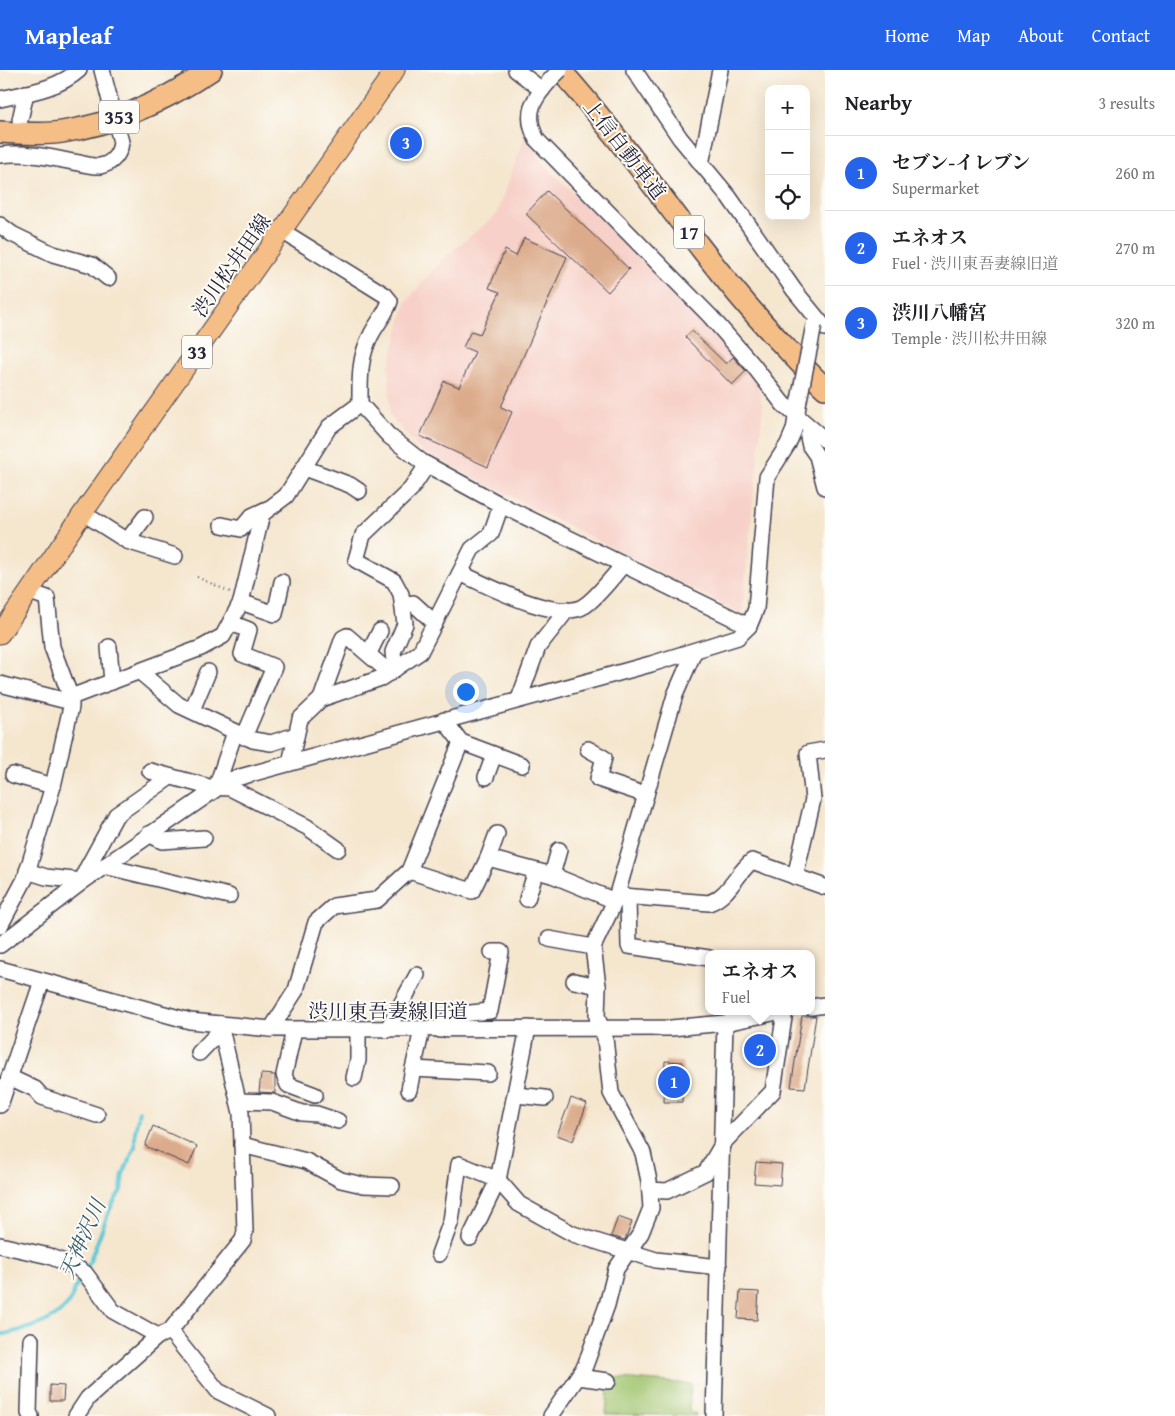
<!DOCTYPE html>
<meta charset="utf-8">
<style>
body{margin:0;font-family:"Gentium Book Plus","Noto Serif JP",serif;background:#f6f6f6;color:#202124}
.controls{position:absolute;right:15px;top:15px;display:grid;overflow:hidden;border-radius:10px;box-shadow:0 5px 20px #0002}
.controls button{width:45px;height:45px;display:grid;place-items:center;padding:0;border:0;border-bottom:1px solid #e0e0e0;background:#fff;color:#202124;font:25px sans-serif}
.you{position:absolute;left:465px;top:621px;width:18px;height:18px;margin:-12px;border:4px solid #fff;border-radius:50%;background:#1a73e8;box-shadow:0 0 0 8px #1a73e833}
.badge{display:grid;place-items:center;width:32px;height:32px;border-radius:50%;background:#2563eb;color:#fff;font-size:16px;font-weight:700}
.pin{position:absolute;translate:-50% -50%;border:2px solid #fff;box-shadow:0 1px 5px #0006}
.popup{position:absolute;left:705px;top:880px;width:110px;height:65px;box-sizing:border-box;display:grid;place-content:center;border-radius:10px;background:#fff;filter:drop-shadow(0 1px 4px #0005);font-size:16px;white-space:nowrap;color:#757577}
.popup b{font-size:19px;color:#202124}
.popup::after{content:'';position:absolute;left:50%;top:100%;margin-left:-10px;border:10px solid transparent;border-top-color:#fff}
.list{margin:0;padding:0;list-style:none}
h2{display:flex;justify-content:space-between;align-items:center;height:65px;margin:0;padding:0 20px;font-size:21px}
h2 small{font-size:16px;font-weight:400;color:#757577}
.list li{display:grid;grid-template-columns:32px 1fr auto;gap:15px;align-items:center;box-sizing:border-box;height:75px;padding:0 20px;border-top:1px solid #e0e0e0}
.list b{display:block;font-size:19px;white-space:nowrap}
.list p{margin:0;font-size:16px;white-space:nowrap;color:#757577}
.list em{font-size:16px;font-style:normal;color:#757577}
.icon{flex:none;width:28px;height:28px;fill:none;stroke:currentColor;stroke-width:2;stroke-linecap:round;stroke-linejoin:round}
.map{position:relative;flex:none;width:825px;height:1346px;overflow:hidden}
header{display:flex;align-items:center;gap:30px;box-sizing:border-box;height:70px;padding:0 25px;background:#2563eb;color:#fff}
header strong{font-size:24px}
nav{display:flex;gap:28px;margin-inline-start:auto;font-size:18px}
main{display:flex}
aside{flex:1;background:#fff}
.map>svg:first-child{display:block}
.built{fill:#f7d1c9}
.green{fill:#a1c56f;stroke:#627455}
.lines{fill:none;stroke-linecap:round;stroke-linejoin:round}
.stream{stroke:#5bc7d5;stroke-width:4}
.building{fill:#dcab8b}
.minor-casing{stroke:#423f51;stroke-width:18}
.major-casing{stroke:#423f51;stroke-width:21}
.highway-casing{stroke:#423f51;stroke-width:24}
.path{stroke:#423f51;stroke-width:2;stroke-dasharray:1 4;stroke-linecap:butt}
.minor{stroke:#fff;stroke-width:15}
.major{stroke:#f6be87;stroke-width:19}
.highway{stroke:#f6be87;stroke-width:21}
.minor-bridge-casing{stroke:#423f51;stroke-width:18;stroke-linecap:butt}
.minor-bridge{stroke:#fff;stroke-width:15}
.labels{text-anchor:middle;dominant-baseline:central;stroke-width:4;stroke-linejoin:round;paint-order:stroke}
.shield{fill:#fdfcf7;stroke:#646373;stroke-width:1}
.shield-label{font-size:19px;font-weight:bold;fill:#22223b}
.street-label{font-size:20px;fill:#22223b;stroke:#fdfcf7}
.water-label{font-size:21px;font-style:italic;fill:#365c71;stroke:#fdfcf7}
</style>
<header>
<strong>Mapleaf</strong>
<nav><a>Home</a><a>Map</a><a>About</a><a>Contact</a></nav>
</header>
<main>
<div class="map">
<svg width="825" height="1346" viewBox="0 0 825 1346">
<rect width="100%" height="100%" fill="#fdfcf7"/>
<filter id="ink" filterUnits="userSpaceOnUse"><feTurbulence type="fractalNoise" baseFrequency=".02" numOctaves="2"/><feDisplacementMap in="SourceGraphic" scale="10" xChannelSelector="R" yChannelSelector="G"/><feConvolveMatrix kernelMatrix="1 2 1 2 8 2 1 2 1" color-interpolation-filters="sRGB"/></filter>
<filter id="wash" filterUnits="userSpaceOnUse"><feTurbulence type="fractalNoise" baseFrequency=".0096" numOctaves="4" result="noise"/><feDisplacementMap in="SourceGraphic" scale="20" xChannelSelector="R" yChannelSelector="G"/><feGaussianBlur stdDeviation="1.12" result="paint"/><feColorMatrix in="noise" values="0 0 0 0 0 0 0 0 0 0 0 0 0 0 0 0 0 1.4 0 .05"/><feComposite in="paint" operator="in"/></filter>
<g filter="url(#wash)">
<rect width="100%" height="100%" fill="#f5e6ce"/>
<!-- built -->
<polygon class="built" points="526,63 541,91 741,289 755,306 763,337 742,544 423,382 390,346 389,297 406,232 443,189 497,144"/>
<!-- green -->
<polygon class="green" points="609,1307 691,1314 689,1342 696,1343 696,1346 606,1344"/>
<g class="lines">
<!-- stream -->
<g class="stream">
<polyline points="86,1201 110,1139 121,1120 123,1104 135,1077 135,1062 139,1041"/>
<path d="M0,1265C23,1260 53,1254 68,1234C74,1225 75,1214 82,1206"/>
</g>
</g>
<g id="blocks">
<!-- building -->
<g class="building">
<polygon points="547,121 629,199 608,222 526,144"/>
<polygon points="524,168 567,187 501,337 512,342 488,397 420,366 444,311 459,317 475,282 463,277 471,261 480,264 500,222 489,218 505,180 516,186"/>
<polygon points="692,261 726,294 733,287 746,301 732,315 685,267"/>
<polygon points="802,946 816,946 805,1018 791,1017"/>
<polygon points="665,991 683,992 682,1032 664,1032"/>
<polygon points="261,1004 275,1005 275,1023 259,1022"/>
<polygon points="571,1028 587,1034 573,1071 557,1065"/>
<polygon points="153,1056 197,1076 189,1095 145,1076"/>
<polygon points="756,1092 782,1094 780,1115 754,1113"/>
<polygon points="618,1147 632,1152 625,1170 611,1166"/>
<polygon points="740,1221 759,1222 757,1250 738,1249"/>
<polygon points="50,1315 64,1316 63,1331 50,1331"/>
</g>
</g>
</g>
<g filter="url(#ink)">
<use href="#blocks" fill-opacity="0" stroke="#423f51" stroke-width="1"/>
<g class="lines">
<!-- minor casing -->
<g class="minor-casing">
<g id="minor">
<polyline points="516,0 542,20"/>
<polyline points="634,0 680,68 729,127 794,220 825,258"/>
<path d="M552,8C533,29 523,43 537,70L710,246L753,295L783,334L825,370"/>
<path d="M0,29C27,23 58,19 79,0"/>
<polyline points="20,50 26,23"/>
<path d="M0,85C24,82 50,87 73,92C82,93 91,97 100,96C112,94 120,84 121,72L102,0"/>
<polyline points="701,94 720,0"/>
<polyline points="0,155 12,164 53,184 92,195 108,208"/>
<path d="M282,161L385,225L390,231C386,244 377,253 371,265C359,287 360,309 360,334L389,366L422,392L501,435L749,556"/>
<polyline points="812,359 808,367 810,376 817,386 825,417"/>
<polyline points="304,398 350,415 359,421"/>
<polyline points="83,443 127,471"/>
<polyline points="145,447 127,471 175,486"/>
<polyline points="222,455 241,459 252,446 267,439"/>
<path d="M460,503C486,515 558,553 584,536C597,528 613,506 624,494"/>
<polyline points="241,532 275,544 282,512"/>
<polyline points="413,533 435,553"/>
<polyline points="231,553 249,560 242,584 274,597 244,667"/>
<polyline points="109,577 112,612"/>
<polyline points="369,583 380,561"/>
<polyline points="395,599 393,582 405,554 401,524 394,511 356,490 363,465 411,419 427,395"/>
<polyline points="140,602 179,635 253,670 271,673 296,665"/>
<polyline points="0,614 63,630 201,578 223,566 241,532 262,444 286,426 329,357 360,334"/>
<polyline points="321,629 343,568 347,566 390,603"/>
<polyline points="519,629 538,577 567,540"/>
<polyline points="192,640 208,602"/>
<polyline points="444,650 461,672 522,695"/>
<polyline points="588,679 604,688 598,709 646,725"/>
<polyline points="290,693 300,649 321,629 381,608 420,582 472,479 491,464 501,435"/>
<polyline points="150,701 209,717 230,718 307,757 338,779"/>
<polyline points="13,705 53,716"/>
<polyline points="486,707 494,685"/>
<polyline points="216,718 235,662"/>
<polyline points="149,764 162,771 204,768"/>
<polyline points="488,788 497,764"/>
<polyline points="104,796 229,826"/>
<polyline points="27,801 46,807 83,811 86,800 116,745 170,707"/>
<path d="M409,801L472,821L488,788L552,805L615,831L623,826L709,833C729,826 736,804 752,791L825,817"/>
<polyline points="552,805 559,780"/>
<polyline points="795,807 813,729 808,683 825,680"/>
<polyline points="628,827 629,876 709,888"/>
<polyline points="527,829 536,801"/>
<polyline points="0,856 25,809 53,716 71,637 71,628 52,577 47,528 30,522"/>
<polyline points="549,869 593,877"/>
<polyline points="0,875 83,811 229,710 651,594 738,567 749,556 756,539 767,407 788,374 794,360 799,330"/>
<polyline points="0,899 190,951 271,959 671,958 725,953 782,941"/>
<polyline points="574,911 598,916"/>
<polyline points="811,937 825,935"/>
<polyline points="271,959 296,920 316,852 334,836 377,830 409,801 461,672"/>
<polyline points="294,960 284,1005 288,1015 315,1025"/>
<polyline points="387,960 417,905"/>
<polyline points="440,960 451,945 490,941 501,882 492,882"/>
<polyline points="199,983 217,964 220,954"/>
<polyline points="413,999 422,960"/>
<polyline points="9,1007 35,1019 42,1027 97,1045"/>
<polyline points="354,1008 358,990 358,960"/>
<polyline points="409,1020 413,999 488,1003"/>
<polyline points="516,1025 545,1028"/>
<polyline points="238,1031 272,1032 302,1043 317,1044 338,1051"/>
<polyline points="0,1035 42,911"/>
<polyline points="242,1075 306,1091 341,1110 363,1115 392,1116"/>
<polyline points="650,1120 667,1121 706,1102 723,1073 773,1021 785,941"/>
<polyline points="470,1168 498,1110 528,958"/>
<polyline points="0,1175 49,1186 74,1196 85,1203 113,1241 158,1266 88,1328 76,1346"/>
<polyline points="439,1184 451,1151 459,1094 498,1110 519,1134 573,1164 656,1190 719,1197"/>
<polyline points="170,1261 218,1321 268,1346"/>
<polyline points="158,1266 170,1261 243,1170 245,1161 241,1043 220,954"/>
<polyline points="578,1307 608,1311"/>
<polyline points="31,1346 29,1343 31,1270"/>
<polyline points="551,1346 585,1296 607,1235 616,1199 641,1163 651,1138 649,1111 643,1083 611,1023 605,968 597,947 598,916 593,877 615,831 675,625 694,582"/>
<polyline points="714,1346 725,953"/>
</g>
</g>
<!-- major casing -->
<g class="major-casing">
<polyline id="major" points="0,564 83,443 395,0"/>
</g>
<!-- highway casing -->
<g class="highway-casing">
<g id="highway">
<path d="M560,0C640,89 702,191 785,277C798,291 811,305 825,318"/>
<path d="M0,62C20,63 42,65 62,62C115,54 166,30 211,0"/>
</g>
</g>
<!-- path -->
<polyline class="path" points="197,507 230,522"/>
<!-- minor -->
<use href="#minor" class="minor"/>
<!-- major -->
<use href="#major" class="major"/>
<!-- highway -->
<use href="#highway" class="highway"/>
<!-- minor-bridge casing -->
<g class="minor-bridge-casing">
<g id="minor-bridge">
<polyline points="552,8 560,0"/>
<polyline points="799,330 814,255"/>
</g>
</g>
<!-- minor-bridge -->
<use href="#minor-bridge" class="minor-bridge"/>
</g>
</g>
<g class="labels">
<!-- shield labels -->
<g class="shield">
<rect x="99" y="30.5" width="40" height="33" rx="4"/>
<rect x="674" y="145.5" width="30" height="33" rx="4"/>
<rect x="182" y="265.5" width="30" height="33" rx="4"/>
</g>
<g class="shield-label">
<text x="119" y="47">353</text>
<text x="689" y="162">17</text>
<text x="197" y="282">33</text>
</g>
<!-- street labels -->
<g class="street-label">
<text transform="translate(625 79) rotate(52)">上信自動車道</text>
<text transform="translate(231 195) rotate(-55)">渋川松井田線</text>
<text x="388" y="940">渋川東吾妻線旧道</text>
</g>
<!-- water labels -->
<g class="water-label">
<text transform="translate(82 1169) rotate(-66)">天神沢川</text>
</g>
</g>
</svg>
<div class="controls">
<button>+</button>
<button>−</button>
<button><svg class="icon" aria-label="locate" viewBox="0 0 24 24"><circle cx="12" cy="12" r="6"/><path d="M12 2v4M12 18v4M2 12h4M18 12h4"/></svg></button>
</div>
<div class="you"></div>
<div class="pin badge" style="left:674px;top:1012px">1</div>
<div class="pin badge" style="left:760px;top:980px">2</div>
<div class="popup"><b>エネオス</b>Fuel</div>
<div class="pin badge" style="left:406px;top:73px">3</div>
</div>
<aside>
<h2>Nearby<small>3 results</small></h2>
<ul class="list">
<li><span class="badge">1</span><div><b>セブン-イレブン</b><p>Supermarket</p></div><em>260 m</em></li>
<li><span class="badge">2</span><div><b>エネオス</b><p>Fuel · 渋川東吾妻線旧道</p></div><em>270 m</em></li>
<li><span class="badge">3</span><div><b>渋川八幡宮</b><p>Temple · 渋川松井田線</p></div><em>320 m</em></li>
</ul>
</aside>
</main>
